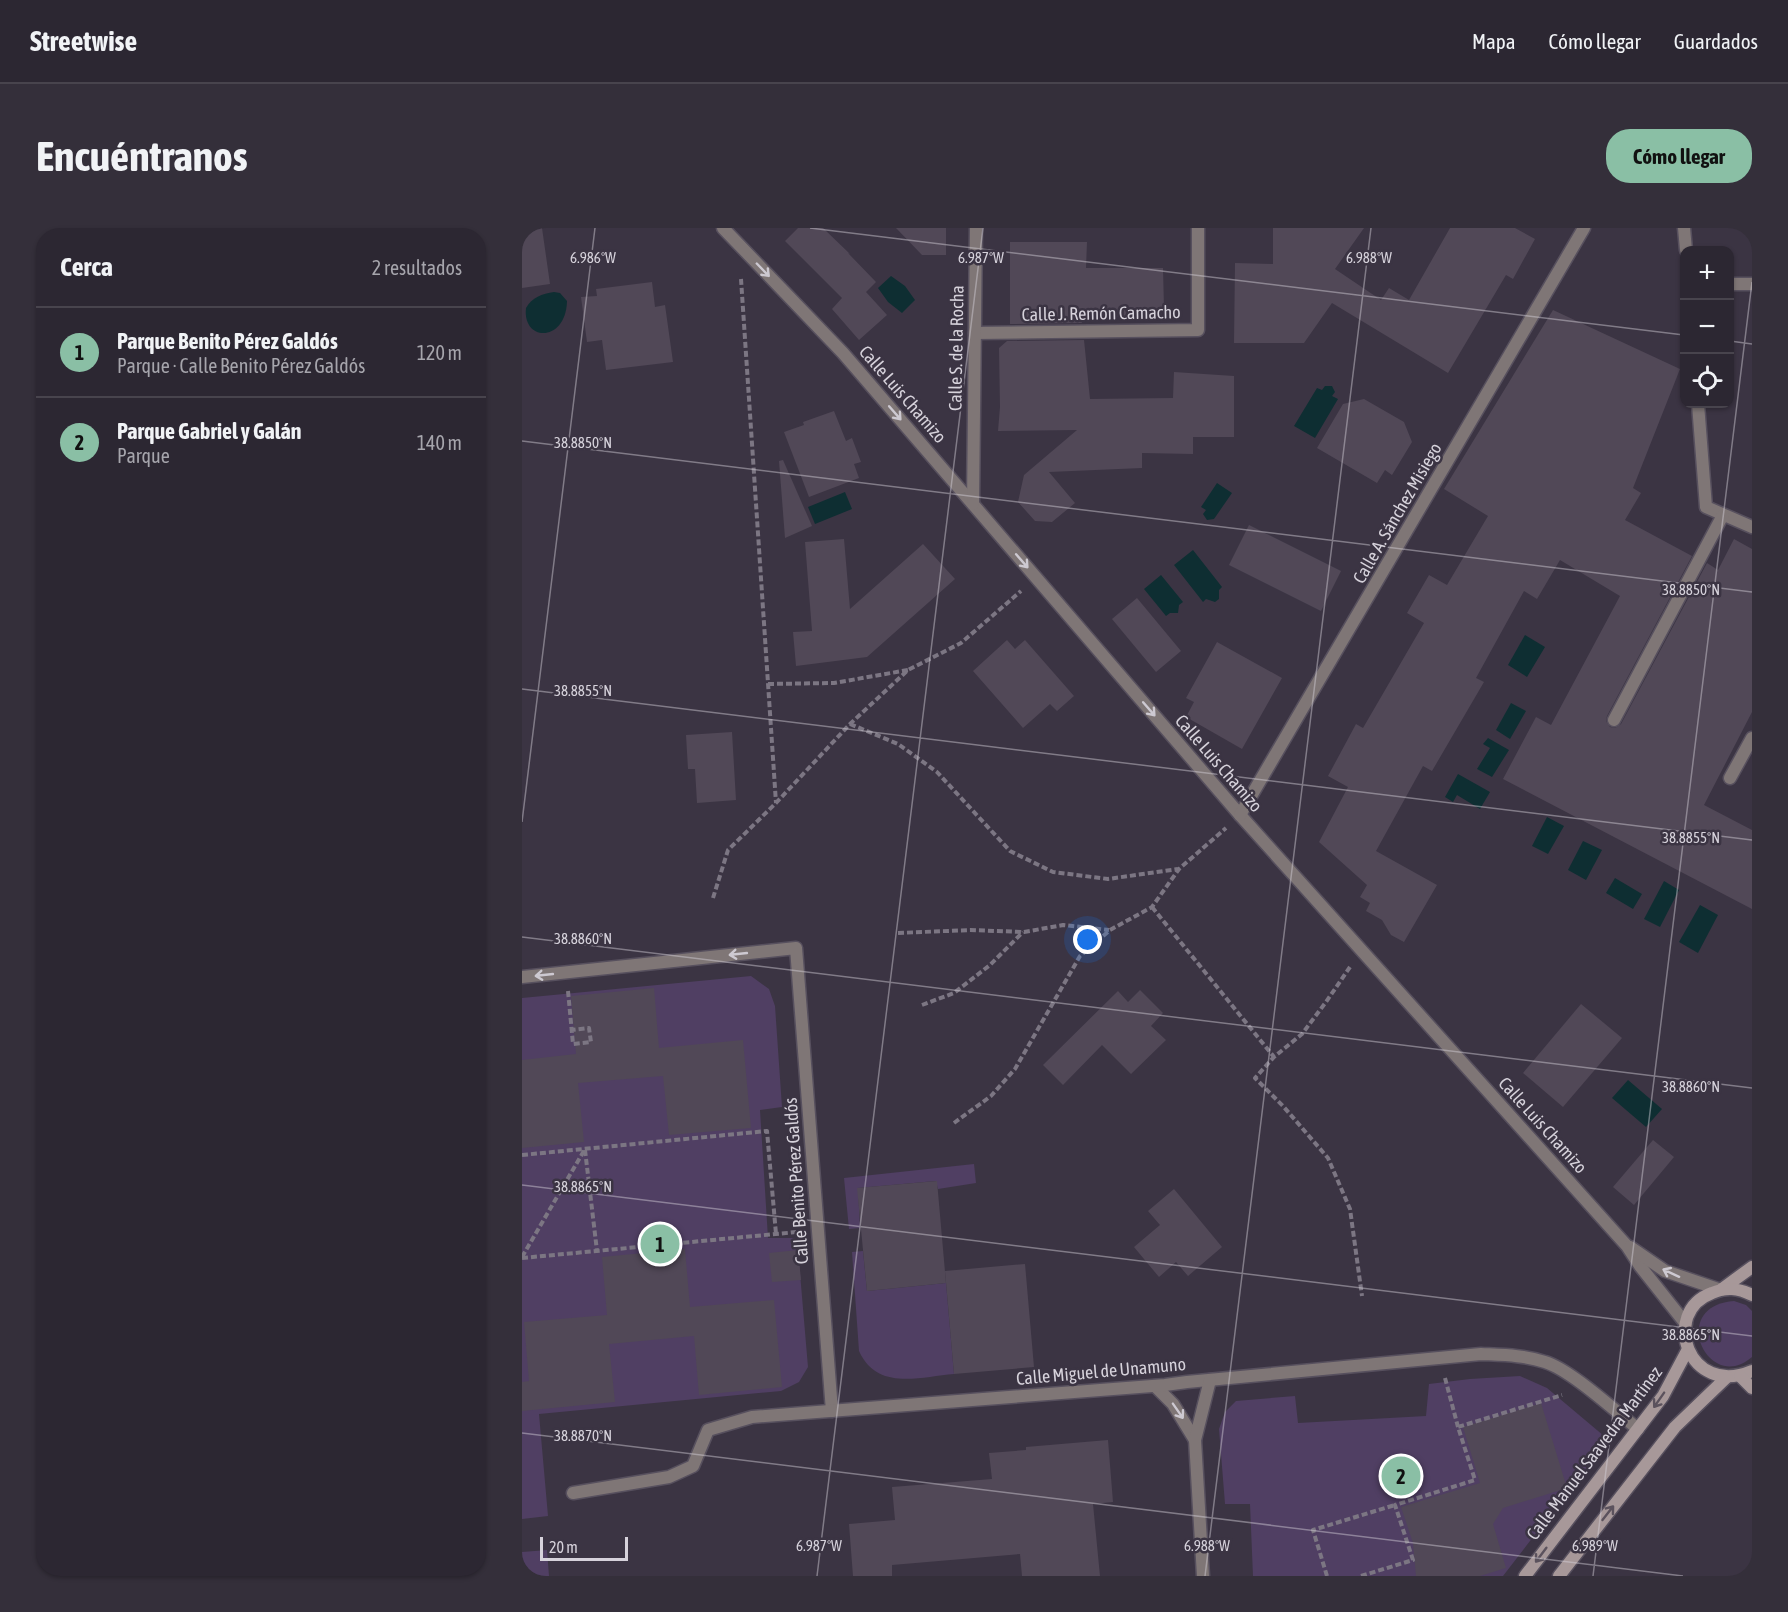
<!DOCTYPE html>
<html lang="es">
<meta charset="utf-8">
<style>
body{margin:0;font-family:"Asap Condensed",sans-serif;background:#342f3a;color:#f1f3f6}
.controls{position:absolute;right:18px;top:18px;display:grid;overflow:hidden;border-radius:12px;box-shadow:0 2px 4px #0004}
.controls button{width:54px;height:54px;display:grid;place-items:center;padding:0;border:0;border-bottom:2px solid #48444d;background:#2c2732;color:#f1f3f6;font:30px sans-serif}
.scale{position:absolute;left:18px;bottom:15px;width:88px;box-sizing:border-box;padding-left:6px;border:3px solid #d6d2db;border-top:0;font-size:16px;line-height:21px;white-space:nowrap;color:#d6d2db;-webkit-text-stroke:4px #3b3443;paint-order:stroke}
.you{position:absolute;left:566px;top:712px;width:21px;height:21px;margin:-15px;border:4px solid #fff;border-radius:50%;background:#1a73e8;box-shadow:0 0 0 9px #1a73e833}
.badge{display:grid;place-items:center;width:39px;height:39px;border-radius:50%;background:#8abfa5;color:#111;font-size:20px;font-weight:700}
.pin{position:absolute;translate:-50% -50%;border:3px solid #fff;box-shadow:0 2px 6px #0006}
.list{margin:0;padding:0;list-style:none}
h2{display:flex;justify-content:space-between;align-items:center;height:78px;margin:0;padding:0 24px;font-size:26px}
h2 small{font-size:20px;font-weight:400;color:#a6a5ac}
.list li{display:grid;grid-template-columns:39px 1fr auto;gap:18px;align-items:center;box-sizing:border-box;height:90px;padding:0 24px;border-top:2px solid #48444d}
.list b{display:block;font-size:22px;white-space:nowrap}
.list p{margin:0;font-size:20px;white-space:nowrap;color:#a6a5ac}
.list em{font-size:20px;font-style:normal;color:#a6a5ac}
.icon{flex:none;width:33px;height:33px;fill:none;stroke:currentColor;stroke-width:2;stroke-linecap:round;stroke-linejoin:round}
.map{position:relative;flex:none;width:1230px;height:1348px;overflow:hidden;border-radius:24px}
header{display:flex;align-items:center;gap:36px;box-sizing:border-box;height:84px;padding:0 30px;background:#2c2732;border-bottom:2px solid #48444d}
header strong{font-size:28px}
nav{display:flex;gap:33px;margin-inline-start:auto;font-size:21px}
.intro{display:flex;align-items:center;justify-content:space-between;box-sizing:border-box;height:144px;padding:0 36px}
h1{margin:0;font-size:42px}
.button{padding:15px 27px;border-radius:24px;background:#8abfa5;color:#111;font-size:21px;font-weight:700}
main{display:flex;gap:36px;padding:0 36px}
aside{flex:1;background:#2c2732;border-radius:24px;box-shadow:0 2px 4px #0004}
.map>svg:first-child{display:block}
.green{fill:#503f63}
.water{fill:#0e2e32}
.building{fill:#514857}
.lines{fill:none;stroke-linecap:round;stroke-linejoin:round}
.street-casing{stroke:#57505e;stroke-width:15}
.secondary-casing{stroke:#57505e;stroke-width:15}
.path{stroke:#7c7683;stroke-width:4;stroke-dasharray:6 3;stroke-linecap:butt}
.street{stroke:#7f7676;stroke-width:12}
.secondary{stroke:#a79899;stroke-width:12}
.oneway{stroke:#cdc9d1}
.oneway2{stroke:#5b525d}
.ticks{fill:none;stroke:#d6d2db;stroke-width:1.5;stroke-opacity:0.45}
.labels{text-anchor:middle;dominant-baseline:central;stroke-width:5;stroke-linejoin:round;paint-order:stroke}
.street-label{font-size:18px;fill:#d6d2db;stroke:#3b3443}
.ticks-label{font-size:15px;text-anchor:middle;fill:#d6d2db;stroke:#3b3443;stroke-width:5;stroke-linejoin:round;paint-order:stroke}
</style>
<header>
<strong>Streetwise</strong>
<nav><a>Mapa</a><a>Cómo llegar</a><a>Guardados</a></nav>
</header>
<div class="intro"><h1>Encuéntranos</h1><a class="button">Cómo llegar</a></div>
<main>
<aside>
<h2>Cerca<small>2 resultados</small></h2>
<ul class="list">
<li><span class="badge">1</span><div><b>Parque Benito Pérez Galdós</b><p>Parque · Calle Benito Pérez Galdós</p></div><em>120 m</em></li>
<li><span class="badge">2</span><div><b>Parque Gabriel y Galán</b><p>Parque</p></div><em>140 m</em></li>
</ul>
</aside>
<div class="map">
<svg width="1230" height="1348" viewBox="0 0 1230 1348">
<rect width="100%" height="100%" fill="#3b3443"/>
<!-- green -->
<g class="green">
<polygon points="229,748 247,761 253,778 260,879 238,882 246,1010 275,1010 286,1139 277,1154 259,1163 17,1186 26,1288 0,1291 0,770"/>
<polygon points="452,936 454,955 416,961 414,953 336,960 338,1000 327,1001 322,950"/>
<path d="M341,1023L345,1063L424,1055L432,1146C397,1149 355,1163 337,1123L330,1024Z"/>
<path d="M1212,1073L1224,1077L1230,1083V1129C1186,1167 1145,1078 1212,1073Z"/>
<polygon points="998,1148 1025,1160 1082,1208 1079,1221 981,1348 731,1348 728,1276 703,1276 697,1201 703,1184 714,1173 773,1168 776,1195 904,1188 907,1156 948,1151"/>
<polygon points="25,1322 27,1348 0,1348 0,1324"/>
</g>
<!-- water -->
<g class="water">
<polygon points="369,48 383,58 393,72 380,85 366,74 356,60"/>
<path d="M32,64L38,65L45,73C44,115 0,114 4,80C10,69 20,66 32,64Z"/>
<polygon points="803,158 810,158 813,164 810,168 816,171 793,210 772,198 795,160 800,162"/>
<polygon points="695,255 710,265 692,291 685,292 681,286 684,282 679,279"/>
<polygon points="323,264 330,281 293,296 286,279"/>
<polygon points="671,322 700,359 697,362 697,371 693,374 684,371 681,374 652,337"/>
<polygon points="639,347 661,374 657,377 656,385 648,385 644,388 622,361"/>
<polygon points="1003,407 1023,419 1005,449 986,437"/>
<polygon points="989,475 1004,483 988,511 974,502"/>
<polygon points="966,510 987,522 970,549 955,541 968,520 961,516"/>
<polygon points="936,546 968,564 958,581 935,567 931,574 923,569"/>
<polygon points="1025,589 1042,598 1026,626 1010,618"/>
<polygon points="1061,613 1080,622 1064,652 1046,642"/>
<polygon points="1093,650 1120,666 1111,681 1084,665"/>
<polygon points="1142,653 1157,662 1138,699 1122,691"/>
<polygon points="1178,677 1196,687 1176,725 1157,714"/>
<polygon points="1106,852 1140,881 1124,899 1090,870"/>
</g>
<!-- building -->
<g class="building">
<polygon points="0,0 20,0 28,56 0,60"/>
<polygon points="276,0 301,0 328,26 326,25 354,54 344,64 365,87 337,112 310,81 320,70 263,13"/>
<polygon points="374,0 424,0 424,27 400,27"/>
<polygon points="751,0 842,0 813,41 859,72 867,60 887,72 928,0 993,0 1013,11 991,51 984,47 926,145 810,75 782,115 712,115 713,35 751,36"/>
<polygon points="488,14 565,14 564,40 641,40 642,80 639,86 633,89 560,89 560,95 488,96"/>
<polygon points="130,54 133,79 143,77 151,134 84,142 80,112 65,114 59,69 75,68 74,61"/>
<polygon points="1031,82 1158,141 1111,260 1119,265 1103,292 1170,328 1085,488 1084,493 1088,499 1093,500 1099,496 1185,335 1196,342 1212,311 1230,321 1230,484 1182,577 1230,602 1230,681 981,551 1014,489 1029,497 1098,368 1038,332 1015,371 1002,363 954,450 962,454 910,543 901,538 854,623 915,657 882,714 869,707 860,692 844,683 848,675 838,669 845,657 797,614 826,559 806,548 834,496 841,500 902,395 885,385 907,347 925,357 966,288 922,261"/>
<polygon points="562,112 568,171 651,170 652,144 712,148 712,209 671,209 671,226 620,225 620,240 527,244 553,275 530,294 513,293 496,274 502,247 555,202 476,203 478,179 477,120 485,113"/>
<polygon points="842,171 882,194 890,214 870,247 863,242 855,255 795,220 821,176"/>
<polygon points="312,183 324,213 330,210 339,234 332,236 337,250 287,269 262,204 282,197 281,194"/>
<polygon points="261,232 290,298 263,310 257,233"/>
<polygon points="727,297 819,343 799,383 707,337"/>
<polygon points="322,311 328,381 401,316 433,351 345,429 274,438 271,404 290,403 283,314"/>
<polygon points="615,370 659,423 634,444 590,391"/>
<polygon points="485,412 493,421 503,412 552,468 535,483 528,476 501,500 451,443"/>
<polygon points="695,414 760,450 720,521 664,489 672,474 664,470"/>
<polygon points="210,504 214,572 175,575 173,541 166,541 164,507"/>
<polygon points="132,760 137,820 221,812 229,900 147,907 141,848 56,855 62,914 0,920 0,832 54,826 49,768"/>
<polygon points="618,762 641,785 629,798 644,812 609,846 580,817 541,857 521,837 596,763 606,774"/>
<polygon points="1059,776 1100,810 1041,879 1001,845"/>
<polygon points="1131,912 1152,929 1112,977 1091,959"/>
<polygon points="415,953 424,1055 345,1063 335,960"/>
<polygon points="652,961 700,1019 666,1048 654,1034 637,1049 612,1019 638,997 626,983"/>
<polygon points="163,1021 168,1079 252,1072 260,1159 177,1167 172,1108 87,1116 93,1174 0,1183 0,1154 7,1153 2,1094 85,1087 80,1029"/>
<polygon points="276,1022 279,1052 250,1054 247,1025"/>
<polygon points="503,1036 512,1139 432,1146 423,1043"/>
<polygon points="1019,1175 1045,1260 981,1280 971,1296 984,1340 958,1348 894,1348 891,1315 879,1279 958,1255 941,1199"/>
<polygon points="586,1212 591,1274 571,1276 578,1348 500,1348 498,1326 370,1337 370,1348 331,1348 327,1296 373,1292 370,1259 470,1251 467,1225 504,1222 504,1219"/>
</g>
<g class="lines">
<!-- street casing -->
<g class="street-casing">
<g id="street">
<polyline points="201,0 321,125 718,587 1105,1018 1118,1038 1164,1096"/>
<polyline points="1162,0 1164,22"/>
<polyline points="1208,56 1230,56"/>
<polyline points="453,105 676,102 676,0"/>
<polyline points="1176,176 1184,279 1230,299"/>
<polyline points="451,276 454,0"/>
<polyline points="1092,492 1201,287"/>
<polyline points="1208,550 1230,510"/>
<polyline points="718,587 1062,0"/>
<polyline points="0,749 274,720 310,1183"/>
<polyline points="1108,1019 1143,1043 1199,1062"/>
<polyline points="633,1158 651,1176 673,1212"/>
<path d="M51,1265L147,1249L171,1238L186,1202L230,1189L643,1157L665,1154L959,1126C980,1127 1002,1127 1023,1134C1049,1142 1093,1183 1116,1201"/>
<polyline points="681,1348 673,1212 688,1152"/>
</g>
</g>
<!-- secondary casing -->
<g class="secondary-casing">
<g id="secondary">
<polyline points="1200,1061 1230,1039"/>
<path d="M1230,1067C1216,1060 1204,1059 1190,1065C1138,1084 1166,1170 1230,1143"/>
<polyline points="1218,1148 1230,1160"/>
<polyline points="1003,1348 1141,1168 1166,1121"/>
<polyline points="1037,1348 1153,1199 1205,1149"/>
</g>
</g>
<!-- path -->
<g class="path">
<polyline points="219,51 254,575"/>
<polyline points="246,456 312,455 386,442"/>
<polyline points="328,496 376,516 415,544 488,623 531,644 586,651 656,641"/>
<polyline points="191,670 206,622 254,575 328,496 386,442 439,415 499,363"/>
<polyline points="630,679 752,829"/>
<polyline points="376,705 448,702 502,704 541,697 587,702"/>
<polyline points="828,739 804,774 780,806 752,829 733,850 761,878 806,930 828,981 840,1068"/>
<polyline points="46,763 51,816 69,814 67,800 50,802"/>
<polyline points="400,777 432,765 468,737 501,704"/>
<polyline points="432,895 469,868 493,841 558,728 588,702 630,679 657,641 704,600"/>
<polyline points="63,922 75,1023"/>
<polyline points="0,927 245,903 254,1006"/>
<polyline points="0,1029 63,921"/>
<polyline points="0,1030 275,1004"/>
<polyline points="923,1150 936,1199"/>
<polyline points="805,1348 791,1302 873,1277"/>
<polyline points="839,1348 891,1332 873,1277 953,1252 936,1199 1040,1167"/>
</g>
<!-- street -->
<use href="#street" class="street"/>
<!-- secondary -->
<use href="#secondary" class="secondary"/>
</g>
<!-- one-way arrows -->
<defs><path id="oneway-shaft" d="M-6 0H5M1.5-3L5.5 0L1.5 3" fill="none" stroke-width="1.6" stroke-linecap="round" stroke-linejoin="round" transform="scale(1.5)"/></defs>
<g class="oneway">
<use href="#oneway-shaft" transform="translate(241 42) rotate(46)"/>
<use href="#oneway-shaft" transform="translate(373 185) rotate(49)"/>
<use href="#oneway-shaft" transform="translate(500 333) rotate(49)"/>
<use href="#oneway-shaft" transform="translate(627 481) rotate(49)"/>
<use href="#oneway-shaft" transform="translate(216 726) rotate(174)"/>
<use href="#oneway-shaft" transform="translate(22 747) rotate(174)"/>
<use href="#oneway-shaft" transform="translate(1149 1045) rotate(-155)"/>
<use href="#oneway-shaft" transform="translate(656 1183) rotate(55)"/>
</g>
<g class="oneway2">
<use href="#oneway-shaft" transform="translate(1137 1172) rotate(125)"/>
<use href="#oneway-shaft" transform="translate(1086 1285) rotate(-52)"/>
<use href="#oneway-shaft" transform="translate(1019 1327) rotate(127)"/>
</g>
<!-- ticks -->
<path class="ticks" d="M288,0L1162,107M1208,113L1230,116M0,213L1230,364M0,461L1230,612M0,594L73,0M0,709L1230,860M0,957L1230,1108M0,1205L1161,1348M295,1348L461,0M683,1348L849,0M1071,1348L1230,54"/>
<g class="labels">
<!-- street labels -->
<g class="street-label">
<text transform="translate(579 85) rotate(-1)">Calle J. Remón Camacho</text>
<text transform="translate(434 120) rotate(-89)">Calle S. de la Rocha</text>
<text transform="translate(381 166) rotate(49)">Calle Luis Chamizo</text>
<text transform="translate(875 285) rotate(-60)">Calle A. Sánchez Misiego</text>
<text transform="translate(697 535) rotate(49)">Calle Luis Chamizo</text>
<text transform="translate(1021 897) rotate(48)">Calle Luis Chamizo</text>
<text transform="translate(274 953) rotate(-94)">Calle Benito Pérez Galdós</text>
<text transform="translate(579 1143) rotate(-5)">Calle Miguel de Unamuno</text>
<text transform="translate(1072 1225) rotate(-53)">Calle Manuel Saavedra Martínez</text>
</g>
</g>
<g class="ticks-label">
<text x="71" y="35">6.986°W</text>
<text x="459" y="35">6.987°W</text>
<text x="847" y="35">6.988°W</text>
<text x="61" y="220">38.8850°N</text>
<text x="1169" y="367">38.8850°N</text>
<text x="61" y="468">38.8855°N</text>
<text x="1169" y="615">38.8855°N</text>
<text x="61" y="716">38.8860°N</text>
<text x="1169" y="864">38.8860°N</text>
<text x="61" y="964">38.8865°N</text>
<text x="1169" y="1112">38.8865°N</text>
<text x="61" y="1213">38.8870°N</text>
<text x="297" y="1323">6.987°W</text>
<text x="685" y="1323">6.988°W</text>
<text x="1073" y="1323">6.989°W</text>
</g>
</svg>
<div class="controls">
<button>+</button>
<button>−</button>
<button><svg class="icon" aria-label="locate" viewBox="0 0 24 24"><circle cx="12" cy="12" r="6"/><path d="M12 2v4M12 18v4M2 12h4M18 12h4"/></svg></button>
</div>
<div class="scale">20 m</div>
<div class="you"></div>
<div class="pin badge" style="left:138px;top:1016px">1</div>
<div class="pin badge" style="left:879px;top:1248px">2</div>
</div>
</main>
